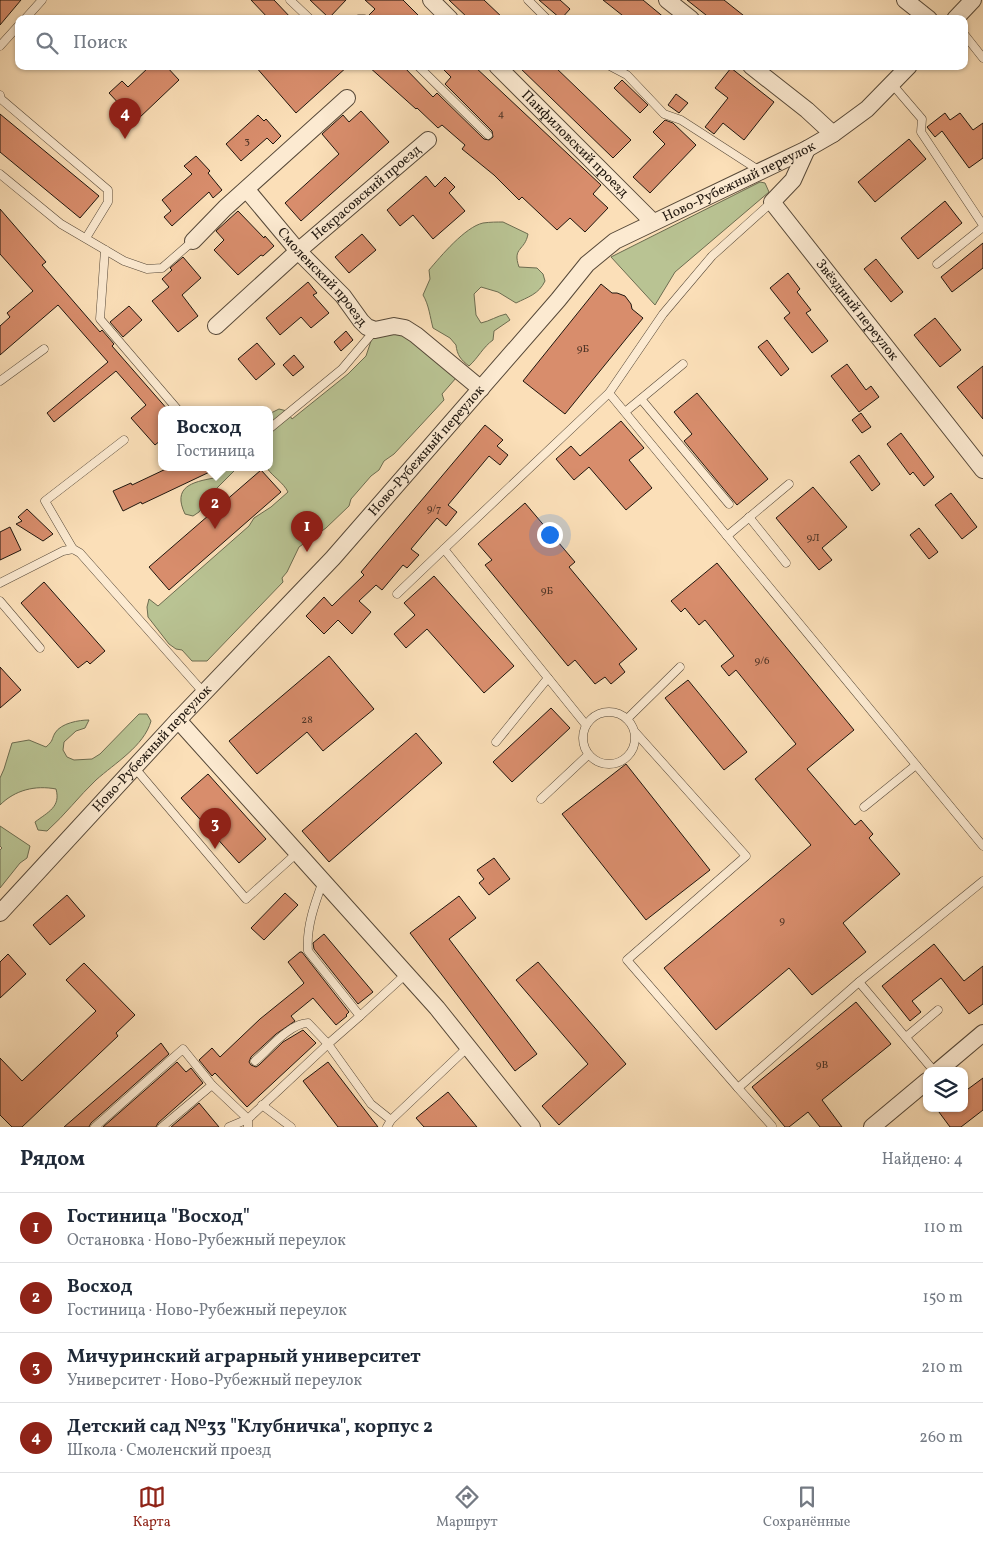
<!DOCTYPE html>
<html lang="ru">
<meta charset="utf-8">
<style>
body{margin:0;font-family:Vollkorn,serif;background:#f6f6f7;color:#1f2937}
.controls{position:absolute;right:15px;bottom:15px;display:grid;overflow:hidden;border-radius:10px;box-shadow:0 1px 4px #0004}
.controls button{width:45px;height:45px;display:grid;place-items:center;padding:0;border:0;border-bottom:1px solid #e0e1e3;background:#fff;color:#1f2937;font:25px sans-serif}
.you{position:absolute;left:549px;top:534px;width:18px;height:18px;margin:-12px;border:4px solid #fff;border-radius:50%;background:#1a73e8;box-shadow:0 0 0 8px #1a73e833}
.badge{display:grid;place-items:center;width:32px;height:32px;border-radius:50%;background:#8f2418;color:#fff;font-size:16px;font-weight:700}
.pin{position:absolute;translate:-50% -41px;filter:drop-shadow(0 1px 2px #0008)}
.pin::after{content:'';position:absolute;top:26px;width:18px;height:15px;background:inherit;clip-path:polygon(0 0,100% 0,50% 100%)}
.popup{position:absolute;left:158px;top:406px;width:115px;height:65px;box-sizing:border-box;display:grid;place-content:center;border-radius:10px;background:#fff;filter:drop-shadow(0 1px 4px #0005);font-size:16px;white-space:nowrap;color:#747a83}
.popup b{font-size:19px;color:#1f2937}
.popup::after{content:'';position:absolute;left:50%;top:100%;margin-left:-10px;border:10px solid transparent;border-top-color:#fff}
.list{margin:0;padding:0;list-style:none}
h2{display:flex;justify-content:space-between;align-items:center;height:65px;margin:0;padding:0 20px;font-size:21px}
h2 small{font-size:16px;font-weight:400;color:#747a83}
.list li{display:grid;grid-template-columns:32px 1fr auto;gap:15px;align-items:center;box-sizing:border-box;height:70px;padding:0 20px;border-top:1px solid #e0e1e3}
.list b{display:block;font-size:19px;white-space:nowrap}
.list p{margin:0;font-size:16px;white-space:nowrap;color:#747a83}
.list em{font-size:16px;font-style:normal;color:#747a83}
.icon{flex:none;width:28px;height:28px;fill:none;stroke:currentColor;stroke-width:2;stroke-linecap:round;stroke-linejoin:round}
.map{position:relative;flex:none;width:983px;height:1127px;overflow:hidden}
.search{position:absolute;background:#fff;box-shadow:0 1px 4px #0004;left:15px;right:15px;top:15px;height:55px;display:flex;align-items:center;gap:12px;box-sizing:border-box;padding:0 18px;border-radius:10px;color:#747a83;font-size:19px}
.sheet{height:345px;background:#fff}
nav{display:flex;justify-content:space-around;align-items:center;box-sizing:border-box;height:70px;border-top:1px solid #e0e1e3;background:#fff;font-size:14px;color:#747a83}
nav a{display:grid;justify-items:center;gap:2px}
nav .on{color:#8f2418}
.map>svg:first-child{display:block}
.green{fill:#b9c393;stroke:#6c6c50}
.building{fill:#d88d6c;stroke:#1f160e}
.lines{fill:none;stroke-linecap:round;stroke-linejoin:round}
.service-casing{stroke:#564838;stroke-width:9}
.minor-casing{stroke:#564838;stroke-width:18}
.service{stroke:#fcead1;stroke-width:8}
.minor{stroke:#fcead1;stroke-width:16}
.labels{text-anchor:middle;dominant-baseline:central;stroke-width:4;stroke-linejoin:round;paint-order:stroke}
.number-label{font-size:11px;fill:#4d3426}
.street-label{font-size:14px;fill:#1f160e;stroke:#fcead1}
</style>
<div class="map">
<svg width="983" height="1127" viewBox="0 0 983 1127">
<rect width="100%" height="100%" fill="#fbdfb8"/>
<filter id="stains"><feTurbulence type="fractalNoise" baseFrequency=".004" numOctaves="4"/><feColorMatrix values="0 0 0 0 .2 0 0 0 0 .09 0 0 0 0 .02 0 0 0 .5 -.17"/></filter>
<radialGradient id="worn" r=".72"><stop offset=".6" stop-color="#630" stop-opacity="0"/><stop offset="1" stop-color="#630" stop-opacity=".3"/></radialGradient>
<!-- green -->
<g class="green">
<polygon points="760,182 765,183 769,192 675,272 655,305 611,257"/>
<path d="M503,222L528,234C525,251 512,247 519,267L537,268L543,274L545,281C539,294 528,297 516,303L498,292L481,287L474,294L476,315L481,323C490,321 497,316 506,314L510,320L494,331L493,340C483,347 478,358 469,366C461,360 457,355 456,345L450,338L433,328C430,317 429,305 423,295L430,279L429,270C441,256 465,227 483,223C490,222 497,222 503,222Z"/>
<path d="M389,333L405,334L456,378L442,394L444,400L394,454L384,461L379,470L371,476L351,499L349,506L326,528L299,547L287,572L282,578L283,582L207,661H192L182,650L176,649L169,644L148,617L147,607L149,599L158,606L249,526L254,518L271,507L288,492C283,482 273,477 267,468H269V414L279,409L287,411L292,419L348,374L366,356L373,335Z"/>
<path d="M219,468H237L216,489L199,512L193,516L185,514C172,487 192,482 214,478Z"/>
<path d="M139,714H147L151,721C144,746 115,763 96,780C79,796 65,815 47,831L38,830L35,822C48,812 61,807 56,789C35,785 15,790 0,805V778L4,769L12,743L29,740L46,747C54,740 51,740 55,733C61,723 79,720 89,720L85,728L76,731L64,742L63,750L67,757L74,760L92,759L100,754Z"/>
<polygon points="0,826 30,846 27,858 20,863 0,888 0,850 2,848 0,846"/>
</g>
<!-- building -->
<g class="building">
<polygon points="0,0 21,0 0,25"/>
<polygon points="251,0 274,0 292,19 269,19"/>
<polygon points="310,0 346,0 329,18"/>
<polygon points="365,0 403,0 422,19 370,19 368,16 375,9"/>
<polygon points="449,0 484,0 504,19 469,19"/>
<polygon points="539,0 560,0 570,9 561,19"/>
<polygon points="603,0 643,0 666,19 627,19"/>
<polygon points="687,0 724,0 748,19 711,19"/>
<polygon points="150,66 166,66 179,80 138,119 124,105 122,107 109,93 122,81 128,87"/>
<polygon points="255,66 348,66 296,113"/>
<polygon points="368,66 403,66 433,97 437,93 484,139 489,140 493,137 492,131 445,84 451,77 440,66 474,66 601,185 593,194 608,208 585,232 570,218 557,230 522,197 519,200 494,175 462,149 465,145 442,125 438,128 417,108 416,109"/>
<polygon points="518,66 554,66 631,140 613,158"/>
<polygon points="731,68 774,102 744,140 723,123 714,134 705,127 728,98 715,88"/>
<polygon points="622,80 648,105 640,113 614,88"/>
<polygon points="676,94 688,103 679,113 668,105"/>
<polygon points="361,111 389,142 301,221 285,203 339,154 322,134 343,115 349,122"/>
<polygon points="945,113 950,120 960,113 973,130 983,123 983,158 969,168 942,131 935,137 927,127"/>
<polygon points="0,114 99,196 80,218 0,152"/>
<polygon points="258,115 264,121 266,119 281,136 273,144 267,138 241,161 226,144"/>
<polygon points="665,120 673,123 696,145 650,193 633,177 665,144 653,132"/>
<polygon points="909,139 926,159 875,202 858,182"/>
<polygon points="196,156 210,171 208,173 222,190 213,198 209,192 172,226 164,217 171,211 162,200 192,174 184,166"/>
<polygon points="426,176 435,187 445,177 455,187 449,193 465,211 433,239 413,215 400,226 387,210"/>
<polygon points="945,201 962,223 918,259 901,238"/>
<polygon points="0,209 46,262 42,265 100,332 102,330 114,344 112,346 168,410 161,410 161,440 155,445 131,418 146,405 116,371 54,422 47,413 108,362 58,305 0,355 0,326 10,317 7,313 33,291 0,254"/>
<polygon points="238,211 264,238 265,236 274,246 263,256 261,255 238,275 214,250 224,240 216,231"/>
<polygon points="362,234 376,250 349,273 335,257"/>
<polygon points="983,243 983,268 952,292 941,277"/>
<polygon points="183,257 201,278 182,295 198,316 178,332 152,301 169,287 162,279 172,270 170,268"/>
<polygon points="876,259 903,292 891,302 864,269"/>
<polygon points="788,273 800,289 797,292 811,310 806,313 828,341 812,353 784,318 790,313 770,288"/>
<polygon points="308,282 317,293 313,295 329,313 311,328 301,317 280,335 266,318"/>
<polygon points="601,284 612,293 617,293 625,296 631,304 632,309 643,318 565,414 523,381"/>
<polygon points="129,306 142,320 123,337 110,322"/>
<polygon points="935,318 961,350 940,367 914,335"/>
<polygon points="346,331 353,340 341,351 334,342"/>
<polygon points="767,340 789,369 781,376 758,347"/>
<polygon points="257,343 275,364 256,380 238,359"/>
<polygon points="294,355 304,367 293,376 283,365"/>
<polygon points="847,364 866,390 871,386 879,397 859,412 831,376"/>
<polygon points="983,366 983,419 957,387"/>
<polygon points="697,393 768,479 737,505 684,441 692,434 674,412"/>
<polygon points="861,413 871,427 862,433 852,420"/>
<polygon points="621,421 644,448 629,460 652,488 626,510 589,467 574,480 556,459 571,446 580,456"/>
<polygon points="485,425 503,440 497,446 508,455 500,465 489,456 448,505 457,512 446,526 437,518 411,549 419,555 407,568 403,565 382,590 376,585 359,601 371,612 352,634 338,620 324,634 306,616 324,597 332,606 364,575 361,572"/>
<polygon points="901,433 934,477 924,486 913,472 910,475 887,444"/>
<polygon points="859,455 880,484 872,491 850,462"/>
<polygon points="168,468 218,468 142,504 141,502 123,511 113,491 131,483 132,485"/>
<polygon points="261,470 281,492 169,590 149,567"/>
<polygon points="813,487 847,527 822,548 832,560 819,570 776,518"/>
<polygon points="951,493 977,527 962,539 935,505"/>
<polygon points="525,503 575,562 569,567 637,649 619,664 625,672 611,684 605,677 595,684 575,660 568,666 485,565 492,560 478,544"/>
<polygon points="27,509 53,534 43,541 16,524 22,521 18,517"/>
<polygon points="10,527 21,550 0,560 0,532"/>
<polygon points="919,528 938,552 929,559 910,535"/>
<polygon points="717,563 854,730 807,769 855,825 861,820 873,834 869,838 900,874 843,923 866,952 812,995 789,968 716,1030 664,968 811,845 755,779 796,744 736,670 729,676 721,666 734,656 705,620 699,625 685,608 681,612 671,601"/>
<polygon points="434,576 514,666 484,693 427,629 406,648 394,634 415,615 404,603"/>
<polygon points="44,582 105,651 90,664 87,661 78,668 21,603"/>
<polygon points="329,656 374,709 323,751 307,732 257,774 229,741"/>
<polygon points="0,667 21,690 0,708"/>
<polygon points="688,680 747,752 724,770 665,698"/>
<polygon points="551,708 570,728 512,782 493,762"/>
<polygon points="416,733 442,763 329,862 302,831"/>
<polygon points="626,764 710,870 646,920 562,814"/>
<polygon points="208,774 266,839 239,863 181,798"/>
<polygon points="494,858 510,879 489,895 479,883 484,879 477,870"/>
<polygon points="285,893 298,905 264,940 251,928"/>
<polygon points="67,895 85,916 50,945 33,925"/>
<polygon points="459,896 476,918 449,939 537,1054 515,1071 410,933"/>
<polygon points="324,934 373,992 358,1004 314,949 313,943"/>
<polygon points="934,944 964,981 983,966 983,1004 969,1014 941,978 912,1001 921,1012 910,1021 882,986"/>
<polygon points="300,952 302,952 349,1012 346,1015 347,1016 336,1025 313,998 291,1016 295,1021 276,1034 251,1057 249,1062 251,1065 256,1067 259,1065 283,1042 303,1030 316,1043 247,1107 215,1073 212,1076 199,1060 212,1048 220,1057 260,1019 302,985 304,983 288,962"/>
<polygon points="8,954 26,974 0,998 0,962"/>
<polygon points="538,962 626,1064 559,1125 542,1106 588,1064 516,980"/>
<polygon points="84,963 135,1015 116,1033 118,1036 22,1127 12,1127 0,1115 0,1058 22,1081 96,1011 66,980"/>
<polygon points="856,1002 891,1044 822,1100 842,1127 820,1127 808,1112 789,1127 785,1127 752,1087"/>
<polygon points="161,1043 169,1054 91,1123 89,1127 64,1127"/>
<polygon points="177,1062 186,1072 191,1068 203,1083 158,1123 156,1127 103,1127"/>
<polygon points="328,1062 378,1127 338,1127 303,1081"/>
<polygon points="983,1078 983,1110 961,1127 950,1127 936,1108 964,1108 964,1092"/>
<polygon points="448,1092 477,1127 424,1127 416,1118"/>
<polygon points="199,1103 219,1127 171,1127"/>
</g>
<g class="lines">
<!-- service casing -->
<g class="service-casing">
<g id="service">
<polyline points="290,0 310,19"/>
<polyline points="528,0 547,19"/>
<polyline points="25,19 42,0"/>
<polyline points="359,19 364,19"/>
<polyline points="964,34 983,58"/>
<polyline points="0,46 19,25"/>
<polyline points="418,66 488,135"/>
<polyline points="610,66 627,75 664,114 681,120 760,171"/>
<polyline points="892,84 922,119 921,132 983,225"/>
<polyline points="0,95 1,99 108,190 108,202 86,238"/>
<polyline points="0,174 61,224 124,261 147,269 162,268 193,241"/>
<polyline points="105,250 100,319 178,410"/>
<polyline points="937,264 983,227"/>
<polyline points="0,381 44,349"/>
<polyline points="609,393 983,846"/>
<polyline points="641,399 729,504"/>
<polyline points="625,412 683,364"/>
<polyline points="269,429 342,369 375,330"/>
<polyline points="749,517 786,563"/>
<polyline points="727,536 789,484"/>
<polyline points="73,549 45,501 124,440"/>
<polyline points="0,583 63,551 73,549 80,553 204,693"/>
<polyline points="397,594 444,549"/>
<polyline points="0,601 40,648"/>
<circle cx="609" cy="738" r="26"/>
<polyline points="627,719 680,667"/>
<polyline points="586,725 444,549 609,393 663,314 712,256 772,202"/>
<polyline points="635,732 746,856 627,960 738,1088"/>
<polyline points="496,742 548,678"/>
<polyline points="134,767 246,899 297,853"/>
<polyline points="541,799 588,755"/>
<polyline points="864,807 916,765"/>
<path d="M323,881C315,903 306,927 308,951L360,1016L406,974"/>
<polyline points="859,982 934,1071"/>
<polyline points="906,1037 938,1010"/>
<path d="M255,1061C268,1050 290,1023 308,1023L328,1044L360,1016"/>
<polyline points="262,1105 291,1127"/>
<polyline points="772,1126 738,1088 859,982 983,881"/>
<polyline points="95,1127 183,1049 212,1085 248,1119 328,1044 371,1104 391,1120"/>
<polyline points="162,1127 212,1085"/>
<polyline points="229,1127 248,1119 248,1127"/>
<polyline points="387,1127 391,1120 468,1047"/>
</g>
</g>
<!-- minor casing -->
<g class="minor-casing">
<g id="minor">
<polyline points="431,0 450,19"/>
<polyline points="667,0 691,19"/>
<polyline points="905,0 929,19"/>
<polyline points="955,19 973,0"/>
<path id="s1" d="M497,66L653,222"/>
<polyline points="751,66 807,110 833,134"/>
<path id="s2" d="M807,149L793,180L772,202L983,470"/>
<path id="s3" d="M247,190L298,251L343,296L361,321L367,327L375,330L394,326L405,328L416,335L481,389"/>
<polyline points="193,241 225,208 347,98"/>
<path id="s4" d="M216,326L298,251L428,140"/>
<polyline points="178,720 437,1008 532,1127"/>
<path id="s5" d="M0,913L178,720L333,558L558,300L587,264L615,241L807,149L833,134L867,109L909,66"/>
<polyline points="938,1071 983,1033"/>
<polyline points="872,1127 927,1081"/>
</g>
</g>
<!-- service -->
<use href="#service" class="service"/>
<!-- minor -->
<use href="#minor" class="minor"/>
</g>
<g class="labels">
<!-- number labels -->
<g class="number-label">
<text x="501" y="114">4</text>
<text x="247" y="141">3</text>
<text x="583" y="349">9Б</text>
<text x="434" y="509">9/7</text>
<text x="813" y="538">9Л</text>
<text x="547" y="591">9Б</text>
<text x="762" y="661">9/6</text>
<text x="307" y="720">28</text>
<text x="782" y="921">9</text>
<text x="822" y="1065">9В</text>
</g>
<!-- street labels -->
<g class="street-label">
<text stroke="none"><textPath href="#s1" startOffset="110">Панфиловский проезд</textPath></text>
<text stroke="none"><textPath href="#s5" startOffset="1049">Ново-Рубежный переулок</textPath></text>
<text stroke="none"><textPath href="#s4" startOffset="201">Некрасовский проезд</textPath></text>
<text stroke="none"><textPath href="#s3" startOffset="115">Смоленский проезд</textPath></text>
<text stroke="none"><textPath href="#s2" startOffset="202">Звёздный переулок</textPath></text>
<text stroke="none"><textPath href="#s5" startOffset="629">Ново-Рубежный переулок</textPath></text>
<text stroke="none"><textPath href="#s5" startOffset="224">Ново-Рубежный переулок</textPath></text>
</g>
</g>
<rect width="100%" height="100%" filter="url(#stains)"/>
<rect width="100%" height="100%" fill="url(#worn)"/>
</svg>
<div class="controls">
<button><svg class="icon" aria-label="layers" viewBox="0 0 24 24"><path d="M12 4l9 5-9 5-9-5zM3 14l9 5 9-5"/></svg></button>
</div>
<div class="you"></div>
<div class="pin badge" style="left:307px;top:552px">1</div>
<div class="pin badge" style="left:215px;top:529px">2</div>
<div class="popup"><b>Восход</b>Гостиница</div>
<div class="pin badge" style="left:215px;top:849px">3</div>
<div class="pin badge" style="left:125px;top:139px">4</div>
<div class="search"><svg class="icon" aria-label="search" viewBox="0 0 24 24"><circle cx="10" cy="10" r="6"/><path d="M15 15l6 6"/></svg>Поиск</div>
</div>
<section class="sheet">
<h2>Рядом<small>Найдено: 4</small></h2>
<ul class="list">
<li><span class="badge">1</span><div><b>Гостиница &quot;Восход&quot;</b><p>Остановка · Ново-Рубежный переулок</p></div><em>110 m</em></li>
<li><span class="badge">2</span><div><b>Восход</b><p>Гостиница · Ново-Рубежный переулок</p></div><em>150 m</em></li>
<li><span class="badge">3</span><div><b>Мичуринский аграрный университет</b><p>Университет · Ново-Рубежный переулок</p></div><em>210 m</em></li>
<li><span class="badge">4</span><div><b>Детский сад №33 &quot;Клубничка&quot;, корпус 2</b><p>Школа · Смоленский проезд</p></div><em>260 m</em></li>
</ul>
</section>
<nav>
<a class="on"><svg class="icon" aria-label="map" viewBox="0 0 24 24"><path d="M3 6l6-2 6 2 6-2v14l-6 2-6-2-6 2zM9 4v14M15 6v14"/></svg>Карта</a>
<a><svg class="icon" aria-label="directions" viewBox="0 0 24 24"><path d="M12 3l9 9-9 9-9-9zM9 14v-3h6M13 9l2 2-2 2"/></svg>Маршрут</a>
<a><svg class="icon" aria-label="saved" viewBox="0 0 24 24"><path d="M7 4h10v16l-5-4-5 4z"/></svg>Сохранённые</a>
</nav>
